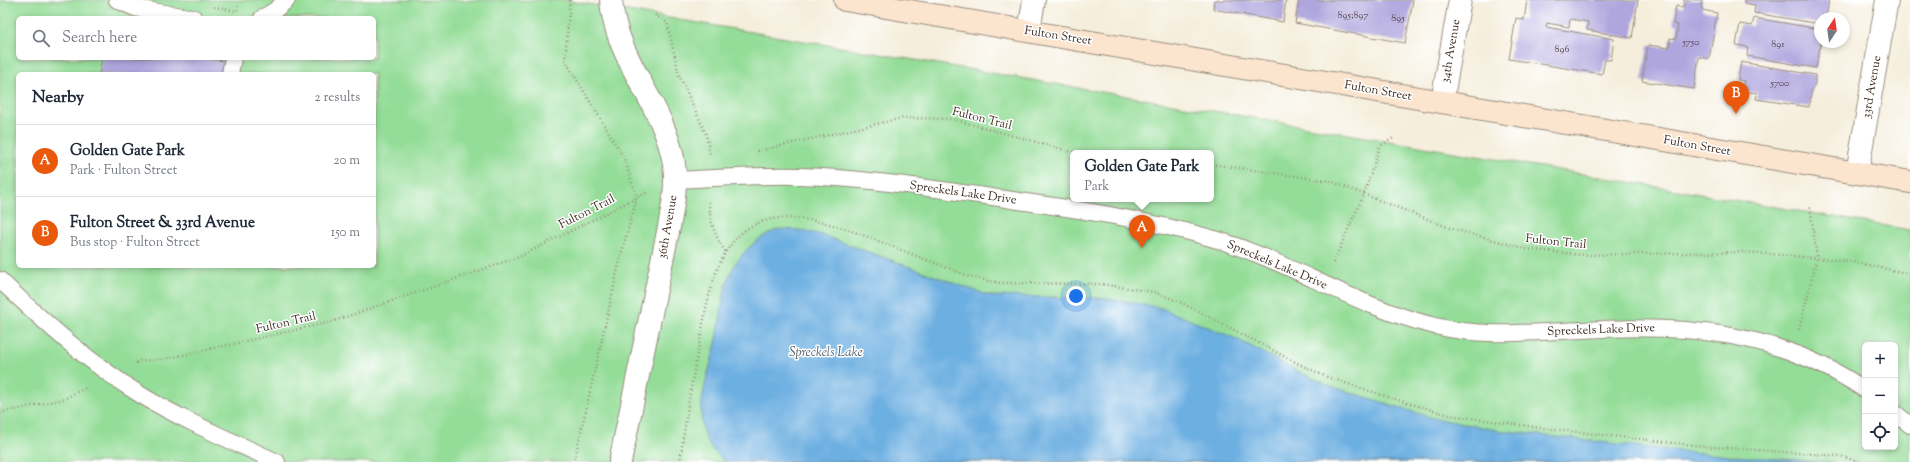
<!DOCTYPE html>
<meta charset="utf-8">
<style>
body{margin:0;font-family:"Sorts Mill Goudy",serif;background:#f2f2f3;color:#1f2937}
.controls{position:absolute;right:12px;bottom:12px;display:grid;overflow:hidden;border-radius:6px;box-shadow:0 2px 6px #0003}
.controls button{width:36px;height:36px;display:grid;place-items:center;padding:0;border:0;border-bottom:1px solid #e0e1e3;background:#fff;color:#1f2937;font:20px sans-serif}
.compass{position:absolute;left:1814px;top:12px;width:36px;height:36px;border-radius:50%;background:#fff;box-shadow:0 2px 6px #0003;rotate:13deg}
.you{position:absolute;left:1076px;top:296px;width:14px;height:14px;margin:-10px;border:3px solid #fff;border-radius:50%;background:#1a73e8;box-shadow:0 0 0 6px #1a73e833}
.badge{display:grid;place-items:center;width:26px;height:26px;border-radius:50%;background:#ea580c;color:#fff;font-size:13px;font-weight:700}
.pin{position:absolute;translate:-50% -33px;filter:drop-shadow(0 1px 2px #0008)}
.pin::after{content:'';position:absolute;top:21px;width:14px;height:12px;background:inherit;clip-path:polygon(0 0,100% 0,50% 100%)}
.popup{position:absolute;left:1070px;top:150px;width:144px;height:52px;box-sizing:border-box;display:grid;place-content:center;border-radius:6px;background:#fff;filter:drop-shadow(0 1px 3px #0005);font-size:13px;white-space:nowrap;color:#747a83}
.popup b{font-size:15px;color:#1f2937}
.popup::after{content:'';position:absolute;left:50%;top:100%;margin-left:-8px;border:8px solid transparent;border-top-color:#fff}
.list{margin:0;padding:0;list-style:none}
h2{display:flex;justify-content:space-between;align-items:center;height:52px;margin:0;padding:0 16px;font-size:17px}
h2 small{font-size:13px;font-weight:400;color:#747a83}
.list li{display:grid;grid-template-columns:26px 1fr auto;gap:12px;align-items:center;box-sizing:border-box;height:72px;padding:0 16px;border-top:1px solid #e0e1e3}
.list b{display:block;font-size:15px;white-space:nowrap}
.list p{margin:0;font-size:13px;white-space:nowrap;color:#747a83}
.list em{font-size:13px;font-style:normal;color:#747a83}
.icon{flex:none;width:22px;height:22px;fill:none;stroke:currentColor;stroke-width:2;stroke-linecap:round;stroke-linejoin:round}
.map{position:relative;flex:none;width:1910px;height:462px;overflow:hidden}
.search{position:absolute;background:#fff;box-shadow:0 2px 6px #0003;left:16px;top:16px;width:360px;height:44px;display:flex;align-items:center;gap:10px;box-sizing:border-box;padding:0 14px;border-radius:6px;color:#747a83;font-size:15px}
.panel{position:absolute;background:#fff;box-shadow:0 2px 6px #0003;left:16px;top:72px;width:360px;height:196px;border-radius:6px}
.map>svg:first-child{display:block}
.green{fill:#94dd98;stroke:#68845b;fill-rule:evenodd}
.water{fill:#6cafe1;stroke:#546c80}
.building{fill:#afa6de}
.lines{fill:none;stroke-linecap:round;stroke-linejoin:round}
.service-casing{stroke:#988c7d;stroke-width:18}
.minor-casing{stroke:#988c7d;stroke-width:24}
.tertiary-casing{stroke:#988c7d;stroke-width:24}
.secondary-casing{stroke:#988c7d;stroke-width:24}
.path{stroke:#988c7d;stroke-width:2.5;stroke-dasharray:1 3;stroke-linecap:butt}
.service{stroke:#fff;stroke-width:16}
.minor{stroke:#fff;stroke-width:22}
.tertiary{stroke:#fff;stroke-width:22}
.secondary{stroke:#fbe5cf;stroke-width:22}
.labels{text-anchor:middle;dominant-baseline:central;stroke-width:3;stroke-linejoin:round;paint-order:stroke}
.number-label{font-size:10px;fill:#58494e}
.street-label{font-size:12px;fill:#3b2a1e;stroke:#fff}
.water-label{font-size:13px;font-style:italic;fill:#4f5f6c;stroke:#fff}
</style>
<div class="map">
<svg width="1910" height="462" viewBox="0 0 1910 462">
<rect width="100%" height="100%" fill="#fff"/>
<filter id="ink" filterUnits="userSpaceOnUse"><feTurbulence type="fractalNoise" baseFrequency=".025" numOctaves="2"/><feDisplacementMap in="SourceGraphic" scale="8" xChannelSelector="R" yChannelSelector="G"/><feConvolveMatrix kernelMatrix="1 2 1 2 8 2 1 2 1" color-interpolation-filters="sRGB"/></filter>
<filter id="wash" filterUnits="userSpaceOnUse"><feTurbulence type="fractalNoise" baseFrequency=".012" numOctaves="4" result="noise"/><feDisplacementMap in="SourceGraphic" scale="16" xChannelSelector="R" yChannelSelector="G"/><feGaussianBlur stdDeviation="0.9" result="paint"/><feColorMatrix in="noise" values="0 0 0 0 0 0 0 0 0 0 0 0 0 0 0 0 0 1.4 0 .05"/><feComposite in="paint" operator="in"/></filter>
<g filter="url(#wash)">
<rect width="100%" height="100%" fill="#f5eedc"/>
<!-- green -->
<path class="green" d="M0,0H564L1910,230V462H0ZM18,18H374V58H18ZM18,74H374V266H18ZM1073,153H1211V199H1073ZM1865,345H1895V447H1865Z"/>
<!-- water -->
<path class="water" d="M781,229L799,230L819,234L990,296L1100,298L1124,301L1161,308L1237,339L1299,372L1330,386L1433,418L1497,430L1652,448L1730,456L1831,462H726C716,454 707,445 704,433C695,404 710,371 716,343C722,318 721,289 734,266C745,249 761,234 781,229Z"/>
<g id="blocks">
<!-- building -->
<g class="building">
<polygon points="1214,0 1286,0 1283,22 1213,9"/>
<polygon points="1299,0 1413,0 1405,43 1295,23"/>
<polygon points="1527,0 1638,0 1632,38 1587,30 1588,22 1570,19 1569,27 1547,23 1546,27 1614,39 1611,60 1605,60 1602,74 1509,59 1516,18 1524,20"/>
<polygon points="1684,0 1702,0 1702,10 1717,13 1709,59 1699,57 1694,89 1642,81 1648,45 1669,48 1670,38 1676,39 1678,25 1673,24 1676,6 1683,8"/>
<polygon points="1744,0 1829,0 1826,18 1820,18 1820,24 1754,13 1755,5 1744,3"/>
<polygon points="1754,18 1820,29 1821,42 1816,68 1747,56 1748,47 1736,45 1740,24 1752,26"/>
<polygon points="102,58 203,58 224,61 221,74 99,74"/>
<polygon points="1741,62 1815,75 1815,85 1812,89 1809,107 1756,99 1757,93 1743,91 1745,81 1738,80"/>
</g>
</g>
</g>
<g filter="url(#ink)">
<use href="#blocks" fill-opacity="0" stroke="#988c7d" stroke-width="1"/>
<g class="lines">
<!-- service casing -->
<g class="service-casing">
<g id="service">
<polyline points="117,0 135,8 194,18"/>
<polyline points="262,18 274,11 287,0"/>
<polyline points="230,74 233,58"/>
<path d="M675,180C716,178 757,175 798,176C870,178 941,190 1012,200C1082,210 1150,220 1218,240C1292,263 1359,308 1435,326C1484,338 1532,332 1582,330C1684,324 1779,331 1865,390"/>
<path d="M0,280C44,322 89,363 141,395C184,421 232,441 277,462"/>
<polyline points="1895,413 1910,425"/>
</g>
</g>
<!-- minor casing -->
<g class="minor-casing">
<g id="minor">
<polyline points="1029,31 1034,0"/>
<polyline points="1442,102 1460,0"/>
<polyline points="1857,173 1887,0"/>
</g>
</g>
<!-- tertiary casing -->
<g class="tertiary-casing">
<path id="tertiary" d="M611,0C615,60 665,105 674,164C677,185 673,206 669,227L620,462"/>
</g>
<!-- secondary casing -->
<g class="secondary-casing">
<polyline id="secondary" points="845,0 1910,182"/>
</g>
<!-- path -->
<g class="path">
<polyline points="570,0 565,60 624,158 637,197 621,255 574,462"/>
<polyline points="214,7 237,11 238,6"/>
<polyline points="655,15 667,22 679,75 706,134 710,155"/>
<polyline points="757,151 903,118 952,119 1076,153"/>
<polyline points="1211,164 1330,181 1450,228 1526,249 1583,255 1747,252 1849,261 1910,274"/>
<path d="M709,202C710,221 714,236 726,252"/>
<polyline points="1333,263 1364,194 1380,146 1395,137"/>
<polyline points="1799,330 1817,258 1810,207"/>
<polyline points="136,363 140,361 170,358 331,322 519,257 648,192"/>
<polyline points="0,413 64,399 87,387"/>
<path d="M680,462C685,423 691,384 699,346C709,292 718,215 790,218C823,219 856,232 886,244C913,255 941,265 968,276L998,283L1101,284L1154,292L1180,302L1299,364L1327,377L1388,397L1449,415L1542,428L1701,446L1840,456L1861,462"/>
</g>
<!-- service -->
<use href="#service" class="service"/>
<!-- minor -->
<use href="#minor" class="minor"/>
<!-- tertiary -->
<use href="#tertiary" class="tertiary"/>
<!-- secondary -->
<use href="#secondary" class="secondary"/>
</g>
</g>
<g class="labels">
<!-- number labels -->
<g class="number-label">
<text x="1353" y="15">895;897</text>
<text x="1398" y="18">895</text>
<text x="1691" y="42">5750</text>
<text x="1778" y="44">891</text>
<text x="1562" y="49">896</text>
<text x="1780" y="83">5700</text>
</g>
<!-- street labels -->
<g class="street-label">
<text transform="translate(1058 36) rotate(9)">Fulton Street</text>
<text transform="translate(1451 51) rotate(-80)">34th Avenue</text>
<text transform="translate(1872 87) rotate(-80)">33rd Avenue</text>
<text transform="translate(1378 91) rotate(10)">Fulton Street</text>
<text transform="translate(982 119) rotate(14)">Fulton Trail</text>
<text transform="translate(1697 146) rotate(10)">Fulton Street</text>
<text transform="translate(963 193) rotate(8)">Spreckels Lake Drive</text>
<text transform="translate(587 212) rotate(-27)">Fulton Trail</text>
<text transform="translate(668 227) rotate(-80)">36th Avenue</text>
<text transform="translate(1556 242) rotate(6)">Fulton Trail</text>
<text transform="translate(1277 265) rotate(23)">Spreckels Lake Drive</text>
<text transform="translate(286 323) rotate(-13)">Fulton Trail</text>
<text transform="translate(1601 330) rotate(-2)">Spreckels Lake Drive</text>
</g>
<!-- water labels -->
<g class="water-label">
<text x="826" y="353">Spreckels Lake</text>
</g>
</g>
</svg>
<div class="controls">
<button>+</button>
<button>−</button>
<button><svg class="icon" aria-label="locate" viewBox="0 0 24 24"><circle cx="12" cy="12" r="6"/><path d="M12 2v4M12 18v4M2 12h4M18 12h4"/></svg></button>
</div>
<svg class="compass" viewBox="-18 -18 36 36"><path d="M0-13l5 13h-10z" fill="#e53935"/><path d="M0 13l5-13h-10z" fill="#747a83"/></svg>
<div class="you"></div>
<div class="pin badge" style="left:1142px;top:248px">A</div>
<div class="popup"><b>Golden Gate Park</b>Park</div>
<div class="pin badge" style="left:1736px;top:114px">B</div>
<div class="search"><svg class="icon" aria-label="search" viewBox="0 0 24 24"><circle cx="10" cy="10" r="6"/><path d="M15 15l6 6"/></svg>Search here</div>
<section class="panel">
<h2>Nearby<small>2 results</small></h2>
<ul class="list">
<li><span class="badge">A</span><div><b>Golden Gate Park</b><p>Park · Fulton Street</p></div><em>20 m</em></li>
<li><span class="badge">B</span><div><b>Fulton Street &amp; 33rd Avenue</b><p>Bus stop · Fulton Street</p></div><em>150 m</em></li>
</ul>
</section>
</div>
